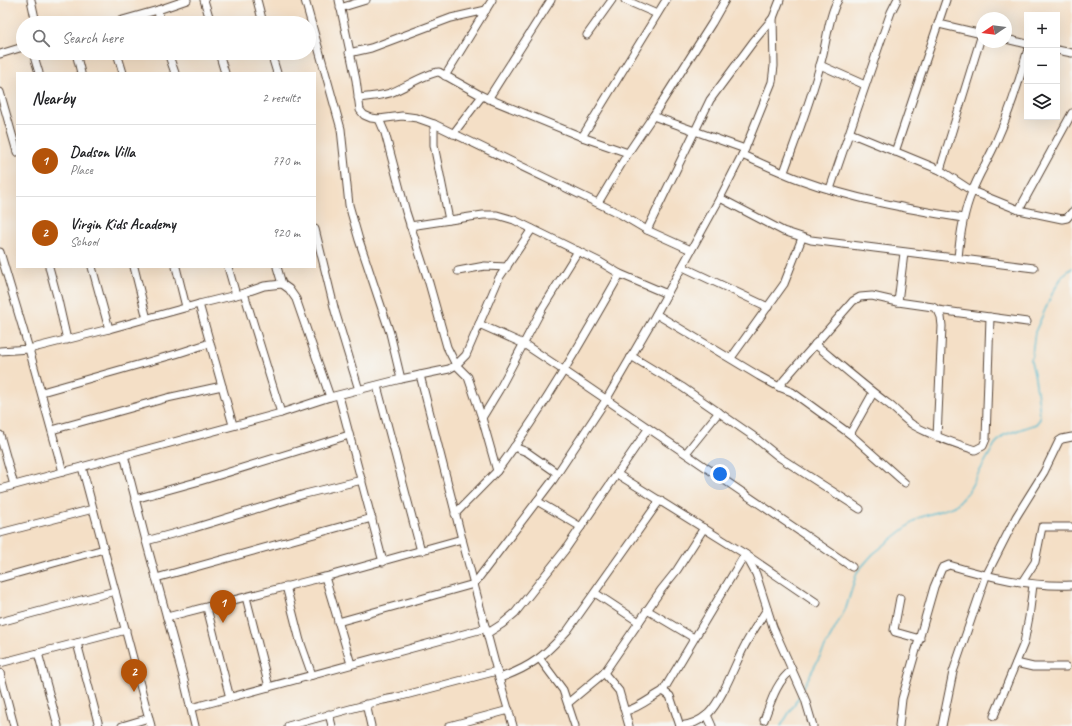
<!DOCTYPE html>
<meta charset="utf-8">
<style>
body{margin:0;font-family:Caveat,sans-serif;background:#f6f6f6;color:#202124}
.controls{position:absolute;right:12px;top:12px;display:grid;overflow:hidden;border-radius:0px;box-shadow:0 4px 16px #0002}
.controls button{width:36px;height:36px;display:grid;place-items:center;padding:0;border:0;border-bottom:1px solid #e0e0e0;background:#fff;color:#202124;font:20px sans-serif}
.compass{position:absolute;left:976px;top:12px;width:36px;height:36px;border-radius:50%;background:#fff;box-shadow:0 4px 16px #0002;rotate:257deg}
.you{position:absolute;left:720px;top:474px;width:14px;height:14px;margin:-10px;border:3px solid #fff;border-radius:50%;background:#1a73e8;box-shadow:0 0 0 6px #1a73e833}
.badge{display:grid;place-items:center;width:26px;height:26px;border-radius:50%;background:#b45309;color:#fff;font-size:13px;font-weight:700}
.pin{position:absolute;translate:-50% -33px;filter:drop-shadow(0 1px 2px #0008)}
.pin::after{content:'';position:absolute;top:21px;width:14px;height:12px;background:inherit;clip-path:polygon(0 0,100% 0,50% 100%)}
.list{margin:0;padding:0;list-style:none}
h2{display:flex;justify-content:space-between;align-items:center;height:52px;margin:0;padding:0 16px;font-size:17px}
h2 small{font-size:13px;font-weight:400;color:#757577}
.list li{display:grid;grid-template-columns:26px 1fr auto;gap:12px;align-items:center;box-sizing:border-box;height:72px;padding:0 16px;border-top:1px solid #e0e0e0}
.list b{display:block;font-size:15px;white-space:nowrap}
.list p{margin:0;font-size:13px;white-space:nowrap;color:#757577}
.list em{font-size:13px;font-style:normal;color:#757577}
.icon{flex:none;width:22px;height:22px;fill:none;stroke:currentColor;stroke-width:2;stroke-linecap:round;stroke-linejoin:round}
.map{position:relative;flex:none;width:1072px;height:726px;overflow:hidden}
.search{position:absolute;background:#fff;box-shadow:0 4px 16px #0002;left:16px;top:16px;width:300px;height:44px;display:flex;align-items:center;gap:10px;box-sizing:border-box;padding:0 14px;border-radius:22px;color:#757577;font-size:15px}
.panel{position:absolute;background:#fff;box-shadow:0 4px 16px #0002;left:16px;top:72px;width:300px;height:196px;border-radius:0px}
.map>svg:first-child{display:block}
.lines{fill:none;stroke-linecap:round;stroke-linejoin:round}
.stream{stroke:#51b9ce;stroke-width:1.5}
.minor-casing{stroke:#574537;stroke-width:9}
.minor{stroke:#fff;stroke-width:7}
</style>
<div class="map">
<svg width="1072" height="726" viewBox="0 0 1072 726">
<rect width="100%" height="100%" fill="#f6f6f2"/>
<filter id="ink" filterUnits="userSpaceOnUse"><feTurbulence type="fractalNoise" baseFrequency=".025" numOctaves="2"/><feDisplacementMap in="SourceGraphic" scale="8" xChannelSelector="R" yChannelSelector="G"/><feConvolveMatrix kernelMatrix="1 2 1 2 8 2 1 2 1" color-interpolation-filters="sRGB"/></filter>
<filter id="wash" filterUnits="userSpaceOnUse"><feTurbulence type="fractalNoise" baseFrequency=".012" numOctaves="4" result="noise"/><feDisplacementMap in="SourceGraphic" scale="16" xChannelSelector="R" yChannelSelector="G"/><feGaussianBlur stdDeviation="0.9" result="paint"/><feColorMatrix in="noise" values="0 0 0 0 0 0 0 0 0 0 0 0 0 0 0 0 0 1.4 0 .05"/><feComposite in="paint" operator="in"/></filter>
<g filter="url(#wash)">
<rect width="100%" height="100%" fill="#f4dfc6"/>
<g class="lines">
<!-- stream -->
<g class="stream">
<polyline points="803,688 846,608 857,572 873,554 918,518 955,506 968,492 995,444 1004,435 1036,424 1040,419 1039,405 1035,378 1031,361 1035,332 1053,292 1063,275 1072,268"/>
<polyline points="781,726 800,695"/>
</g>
</g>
</g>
<g filter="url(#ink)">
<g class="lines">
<!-- minor casing -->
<g class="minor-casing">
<g id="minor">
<polyline points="31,0 36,23"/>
<polyline points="204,0 211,23"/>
<polyline points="257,0 263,23"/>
<polyline points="305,0 341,129 349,205 359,240 390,333 401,379"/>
<polyline points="339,0 356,80 360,110 364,115 371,118 379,119 402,116 417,118 434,124 620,214 647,230 691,250"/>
<polyline points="625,0 657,14"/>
<polyline points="725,0 712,23 653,116 745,149"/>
<polyline points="340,8 366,0"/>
<polyline points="158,10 160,23"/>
<polyline points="112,23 158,10 187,0"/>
<polyline points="939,24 982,34"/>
<polyline points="587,35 612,0"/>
<polyline points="1006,39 1027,44"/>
<polyline points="1057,50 1072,53"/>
<polyline points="33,53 39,73"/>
<polyline points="76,53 81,73"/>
<polyline points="117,53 123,73"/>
<polyline points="168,53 175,73"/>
<polyline points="219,53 225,73"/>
<polyline points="271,53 277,73"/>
<polyline points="349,53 371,48 451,18 486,10"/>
<polyline points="0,54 23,47"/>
<polyline points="820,65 865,85"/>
<polyline points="445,76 492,0"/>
<polyline points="0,92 17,152"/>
<path d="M358,98C368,97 380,96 390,93C404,88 426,73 439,72L482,96L582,137L628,153"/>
<polyline points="488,99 551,0"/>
<polyline points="379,119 385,133 406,212 429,283 447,347 456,365 468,377 482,418 497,471 455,514"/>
<polyline points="434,124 434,145 449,220"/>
<polyline points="850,133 940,170 972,191 1019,210 1062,219 1067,218 1072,212"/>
<polyline points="453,134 482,96"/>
<polyline points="582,137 666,0"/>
<polyline points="895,152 946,0"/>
<path d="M742,155C761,163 781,173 801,180C853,199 908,209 963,218"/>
<polyline points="940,170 982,34"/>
<path d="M784,172C797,136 811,100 821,62C826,45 829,14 838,0"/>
<polyline points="830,189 880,43 891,12 897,0"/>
<polyline points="720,198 783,231 811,240 1034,268"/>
<polyline points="598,203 628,153 653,116"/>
<polyline points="1019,210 1072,113"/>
<polyline points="410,226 483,215 497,215 514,220 600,262 620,274 667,294"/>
<polyline points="315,229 335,311 359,390"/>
<polyline points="647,230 710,100 753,42 773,18"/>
<polyline points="0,252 29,349 0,351"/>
<path d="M958,258C960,235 963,213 972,192C978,175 989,159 996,142C1009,113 1019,83 1027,52"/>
<polyline points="49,267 58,300 67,340"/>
<polyline points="92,267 109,329"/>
<polyline points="134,267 147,319"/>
<polyline points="176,267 186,307"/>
<polyline points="228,267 236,295"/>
<polyline points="277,267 282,284"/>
<polyline points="683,267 768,307"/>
<polyline points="458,271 485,266 507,267"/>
<polyline points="244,293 281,413"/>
<polyline points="898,302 904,253"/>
<polyline points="199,304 233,425"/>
<polyline points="938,310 1027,322"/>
<polyline points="656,314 759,376 779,387 792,392 850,434 905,483"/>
<polyline points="479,324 524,344 563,370 852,567"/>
<path d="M815,344C839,364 862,384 887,403C896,409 903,419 913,425C932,436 954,443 975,450L983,446L986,439L990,317"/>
<polyline points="631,356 682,387 753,436 779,457 860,509"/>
<polyline points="731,358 784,284 802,238"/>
<polyline points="420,375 462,539 497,671"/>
<polyline points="377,386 421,551"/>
<polyline points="779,387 784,380 853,301 860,297 872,296 898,302 933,307 938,310 941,317 942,326 937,437"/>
<polyline points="42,392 176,354 210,343"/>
<polyline points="339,396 383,562"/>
<polyline points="482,418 499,390 542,309 578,251"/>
<polyline points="648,429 617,474 745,554 817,603"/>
<polyline points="52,430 167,398 222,386"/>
<polyline points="850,434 873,393"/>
<polyline points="0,435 14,485"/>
<polyline points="514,447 527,452 557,473"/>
<polyline points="686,453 719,412"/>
<polyline points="124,455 146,541 184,680 195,726"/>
<polyline points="82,467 151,726"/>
<path d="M497,471C543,409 582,341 620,274"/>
<polyline points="63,472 29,349 109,329 199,304 244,293 264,286 282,284 289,289 296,299 330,397"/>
<polyline points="0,489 281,413 330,397 401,379 449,369 456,365 466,355 499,278 532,229"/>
<polyline points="135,499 200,481 349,435"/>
<polyline points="537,501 581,527"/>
<polyline points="0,533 93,509"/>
<polyline points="146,541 194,528 305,494 362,480"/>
<polyline points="325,577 351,664"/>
<polyline points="0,578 104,549"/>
<polyline points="156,578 372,518"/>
<polyline points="1022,582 1035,562 1042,527 1072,527"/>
<polyline points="286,586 300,641 312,675"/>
<polyline points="595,593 639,622"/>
<polyline points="246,597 269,687"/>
<polyline points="900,598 894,630 895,632 920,639"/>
<polyline points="207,608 230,698"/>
<polyline points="647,610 694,638"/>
<polyline points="167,617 308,581 325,577 462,539"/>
<polyline points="0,622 115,591"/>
<polyline points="338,622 474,584 553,480 606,400 656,314 720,198 745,149 772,82 774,66 773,18 780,0"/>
<polyline points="488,633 502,624 515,613 565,550 617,474"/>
<polyline points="77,643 99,726"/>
<polyline points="38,653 58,726"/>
<polyline points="540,659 563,690 575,726"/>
<polyline points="0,663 126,630"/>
<polyline points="1016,663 1033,667 1066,667"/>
<polyline points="0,673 14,726"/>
<polyline points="604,673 619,691 629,726"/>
<path d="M500,678C533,666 544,656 568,630L660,500"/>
<polyline points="663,691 745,554 756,574 773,627 805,699 813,726"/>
<polyline points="568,703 604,673 661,590 677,570 704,528"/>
<polyline points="366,704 371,726"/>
<polyline points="191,708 486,628"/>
<path d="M626,711C639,708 650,698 663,691L670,696L680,726"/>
<polyline points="329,714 332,726"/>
<polyline points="707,715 712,726"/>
<polyline points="994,716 1024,643 1029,617 1033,585"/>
<path d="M764,720C771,702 776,682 792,670"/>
<polyline points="122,726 149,718"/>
<polyline points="288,726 383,700 394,698 497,671 513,726"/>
<polyline points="449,726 509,710"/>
<path d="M680,726C691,725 700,721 708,714C722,700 734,667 743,649C750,635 759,622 767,609"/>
<path d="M899,726L902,699L934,587L942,568L949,565C989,577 1030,587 1072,585"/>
<polyline points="942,726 953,672 986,576 1016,517 1044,472 1059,441 1062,439 1072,437"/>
</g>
</g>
<!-- minor -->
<use href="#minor" class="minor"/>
</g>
</g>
</svg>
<div class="controls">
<button>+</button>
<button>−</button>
<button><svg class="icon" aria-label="layers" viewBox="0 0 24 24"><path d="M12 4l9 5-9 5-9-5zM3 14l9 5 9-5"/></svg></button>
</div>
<svg class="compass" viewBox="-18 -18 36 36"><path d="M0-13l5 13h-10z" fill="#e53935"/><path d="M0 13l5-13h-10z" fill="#757577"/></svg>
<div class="you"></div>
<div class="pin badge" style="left:223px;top:623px">1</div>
<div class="pin badge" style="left:134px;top:692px">2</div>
<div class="search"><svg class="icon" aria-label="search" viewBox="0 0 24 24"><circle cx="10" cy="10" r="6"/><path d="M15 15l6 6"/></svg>Search here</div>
<section class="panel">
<h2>Nearby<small>2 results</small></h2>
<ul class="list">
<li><span class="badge">1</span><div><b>Dadson Villa</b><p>Place</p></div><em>770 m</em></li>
<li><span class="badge">2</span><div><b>Virgin Kids Academy</b><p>School</p></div><em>920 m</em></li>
</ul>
</section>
</div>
